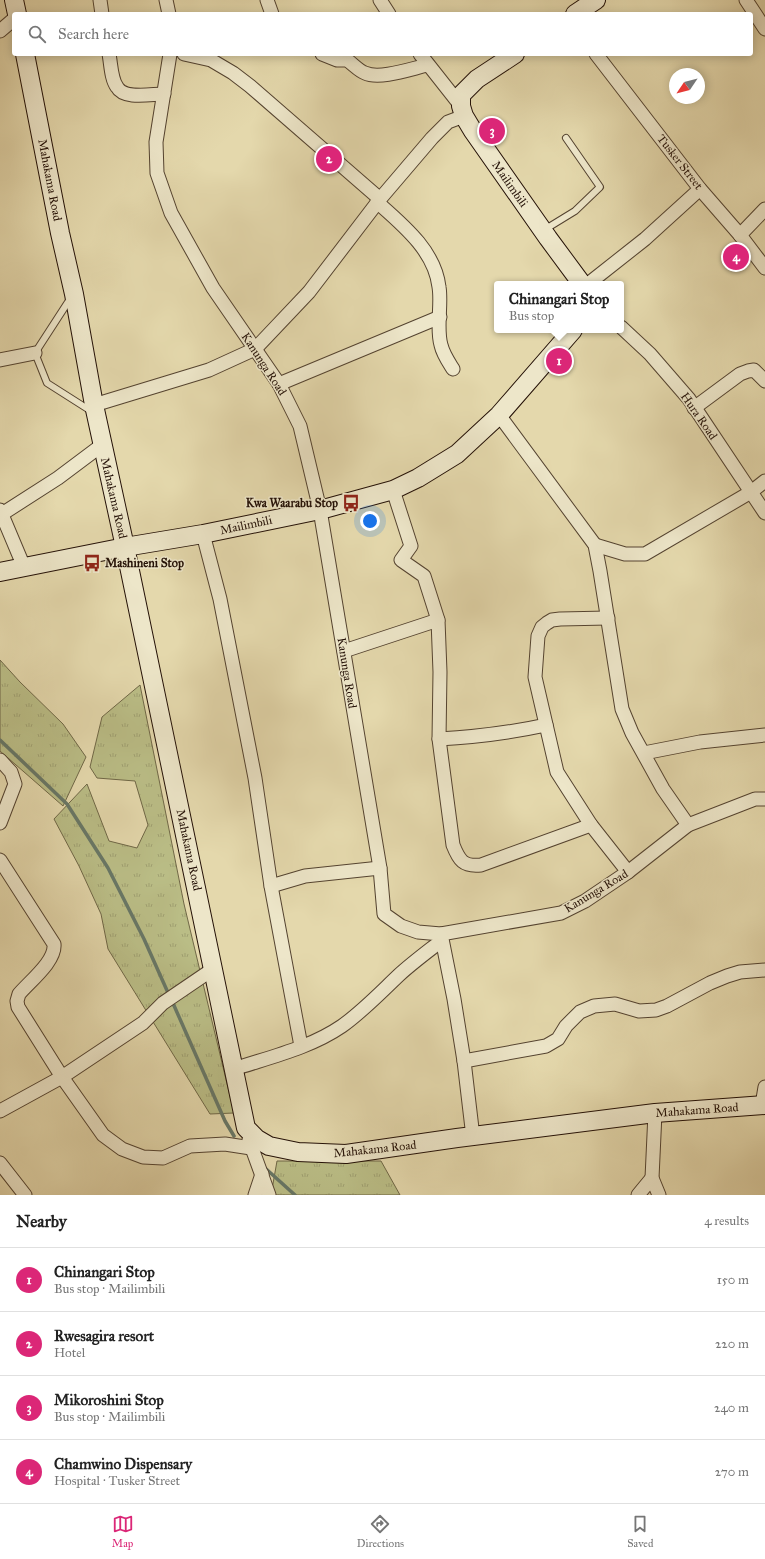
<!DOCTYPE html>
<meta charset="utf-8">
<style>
body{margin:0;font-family:"IM FELL Great Primer",serif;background:#f6f6f6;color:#222}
.compass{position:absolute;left:669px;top:68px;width:36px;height:36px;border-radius:50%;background:#fff;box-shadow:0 2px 10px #0003;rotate:235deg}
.you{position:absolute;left:370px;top:521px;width:14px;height:14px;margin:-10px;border:3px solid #fff;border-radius:50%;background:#1a73e8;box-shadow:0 0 0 6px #1a73e833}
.badge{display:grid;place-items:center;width:26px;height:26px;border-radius:50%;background:#db2777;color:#fff;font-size:13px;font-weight:700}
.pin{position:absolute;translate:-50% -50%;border:2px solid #fff;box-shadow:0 1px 4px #0006}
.popup{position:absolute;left:494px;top:281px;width:130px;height:52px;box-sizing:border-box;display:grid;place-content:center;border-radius:4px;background:#fff;filter:drop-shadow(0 1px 3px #0005);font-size:13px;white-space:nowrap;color:#767676}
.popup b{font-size:15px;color:#222}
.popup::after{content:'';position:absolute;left:50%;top:100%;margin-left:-8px;border:8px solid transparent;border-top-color:#fff}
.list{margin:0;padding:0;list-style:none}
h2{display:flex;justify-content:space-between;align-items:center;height:52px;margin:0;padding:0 16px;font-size:17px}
h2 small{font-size:13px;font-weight:400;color:#767676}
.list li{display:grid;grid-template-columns:26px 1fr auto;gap:12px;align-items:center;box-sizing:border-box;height:64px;padding:0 16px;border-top:1px solid #e0e0e0}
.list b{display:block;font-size:15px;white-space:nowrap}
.list p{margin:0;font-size:13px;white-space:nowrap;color:#767676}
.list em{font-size:13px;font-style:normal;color:#767676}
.icon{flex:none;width:22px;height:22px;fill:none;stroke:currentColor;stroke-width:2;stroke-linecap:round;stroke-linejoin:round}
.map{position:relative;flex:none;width:765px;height:1195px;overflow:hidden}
.search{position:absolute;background:#fff;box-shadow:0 2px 10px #0003;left:12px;right:12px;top:12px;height:44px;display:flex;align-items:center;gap:10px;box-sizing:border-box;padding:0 14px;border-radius:4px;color:#767676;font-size:15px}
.sheet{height:308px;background:#fff}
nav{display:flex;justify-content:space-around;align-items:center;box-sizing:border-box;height:56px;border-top:1px solid #e0e0e0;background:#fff;font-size:11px;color:#767676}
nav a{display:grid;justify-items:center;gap:2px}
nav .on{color:#db2777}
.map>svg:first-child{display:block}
.grass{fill:url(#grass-tufts);stroke:#6f6746}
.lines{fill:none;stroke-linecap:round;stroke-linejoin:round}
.stream{stroke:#687766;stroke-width:3.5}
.lane-casing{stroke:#544330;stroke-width:8}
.street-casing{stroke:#544330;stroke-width:15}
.secondary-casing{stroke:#241107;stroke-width:20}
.lane{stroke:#ede6c9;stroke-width:6}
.street{stroke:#ede6c9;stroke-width:13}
.secondary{stroke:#ede6c9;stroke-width:18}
.labels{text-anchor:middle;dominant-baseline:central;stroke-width:3;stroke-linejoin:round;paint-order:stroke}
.street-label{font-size:12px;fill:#241107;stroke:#ede6c9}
.poi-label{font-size:12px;font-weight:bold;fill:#241107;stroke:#ede6c9;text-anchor:end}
</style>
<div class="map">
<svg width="765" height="1195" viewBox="0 0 765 1195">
<defs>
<pattern id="grass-tufts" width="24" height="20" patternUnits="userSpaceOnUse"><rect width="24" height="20" fill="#babd86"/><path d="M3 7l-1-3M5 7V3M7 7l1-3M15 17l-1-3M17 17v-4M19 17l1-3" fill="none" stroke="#a0a172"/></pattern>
</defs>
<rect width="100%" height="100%" fill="#e4d8ac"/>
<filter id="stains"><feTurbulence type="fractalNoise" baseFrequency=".005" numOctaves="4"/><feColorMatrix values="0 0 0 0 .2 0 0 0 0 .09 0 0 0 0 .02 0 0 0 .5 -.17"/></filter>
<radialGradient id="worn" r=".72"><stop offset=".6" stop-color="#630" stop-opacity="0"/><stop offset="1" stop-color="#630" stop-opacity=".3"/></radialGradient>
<!-- grass -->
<g class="grass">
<polygon points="0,660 20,682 63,724 86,757 63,806 0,751"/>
<polygon points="140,685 184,904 234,1113 210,1114 108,949 101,914 79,866 54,819 87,784 109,841 137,848 148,825 135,781 97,778 90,767 102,717"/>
<polygon points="277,1161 381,1161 400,1195 271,1195"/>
</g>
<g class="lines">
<!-- stream -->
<g class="stream">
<polyline points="0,740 67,804 108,868 144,939 169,995"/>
<polyline points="172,1001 225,1121 234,1136"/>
<polyline points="265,1168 295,1195"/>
</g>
<!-- lane casing -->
<g class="lane-casing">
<g id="lane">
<polyline points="544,230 575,211 600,187 566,138"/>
<polyline points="70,299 35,353 47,383 91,411"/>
</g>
</g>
<!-- street casing -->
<g class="street-casing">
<g id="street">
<polyline points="100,0 102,14"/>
<polyline points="166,0 169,14"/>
<polyline points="267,0 272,14"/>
<polyline points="380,0 389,14"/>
<polyline points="746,0 765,29"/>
<polyline points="0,31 14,19"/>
<path d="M109,54C111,64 111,79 117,87C124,100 151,94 164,94"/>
<polyline points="170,54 156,142 157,173 171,213 213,288 279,384 300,426 320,510 380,868 384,914 401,926 418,932 441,934 561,913 585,901 628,872 688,825 755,799 765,799"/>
<polyline points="184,54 211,60 233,73 250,86 380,199"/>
<path d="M322,54L337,60H347C353,64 359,71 365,73C380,80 413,68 428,65"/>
<polyline points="420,54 461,106"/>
<polyline points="596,54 700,189 740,235 765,268"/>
<path d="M377,202C403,225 435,251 439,287C442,304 436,328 441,345C443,354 448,361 453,369"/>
<polyline points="740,235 765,209"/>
<polyline points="588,284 645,239 700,189"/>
<polyline points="621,327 650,354 689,399 765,513"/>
<polyline points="0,360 35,353"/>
<polyline points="279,384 440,317"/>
<polyline points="94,405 209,370 255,349 309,292 380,199 432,138 448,122 464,116"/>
<polyline points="694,408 740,374 748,371 754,370 765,381"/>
<polyline points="499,415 595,545 600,571 622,709 632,733 663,789 688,825"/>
<path d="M393,490L411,546L401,560L424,576L438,620L440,672L439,739L453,845C459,860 463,867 481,865L591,825"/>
<polyline points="0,510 24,567"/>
<polyline points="2,514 58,478 102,445"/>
<polyline points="203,534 220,599 255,778 271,886 301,1046"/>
<polyline points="595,545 625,554 645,554 751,492 765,481"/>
<polyline points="608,618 560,619 552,620 547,623 542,627 538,636 535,677 557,772 591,825 628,872"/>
<polyline points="344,651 438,620"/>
<path d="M439,739C476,737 509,733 546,725"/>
<polyline points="644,753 700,742 765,735"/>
<polyline points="0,760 11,772 15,784 0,823"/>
<path d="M0,860L54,944C56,961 30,981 19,994L17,1001L18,1007L62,1077L103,1135L122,1149L143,1157L163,1158L190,1146L225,1144L251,1148"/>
<polyline points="271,886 305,876 380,868"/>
<polyline points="441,934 454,999 464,1061 473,1137"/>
<polyline points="464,1061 546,1046 558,1039 566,1026 580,1012 594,1006 615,1004 639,1011 656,1010 667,1006 710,983 727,976 740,972 765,970"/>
<path d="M234,1069C270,1057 310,1048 342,1026C363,1011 380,993 399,975C412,963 427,952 441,941"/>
<polyline points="762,1105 765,1087"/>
<polyline points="0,1111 62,1077 143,1023 163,1003 213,969"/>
<polyline points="655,1113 652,1178 659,1195"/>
<polyline points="249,1140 269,1195"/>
<polyline points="0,1163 25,1195"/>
<polyline points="255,1195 262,1174"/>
<polyline points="638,1195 652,1178"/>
</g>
</g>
<!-- secondary casing -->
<g class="secondary-casing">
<g id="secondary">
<polyline points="14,0 17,14"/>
<polyline points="575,14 596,0"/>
<polyline points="25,54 60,233 74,294 94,405 125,547 246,1128 257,1139 269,1146 298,1152 346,1154 457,1138 655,1113 765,1105"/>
<polyline points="515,54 477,79 461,95 461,106 464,116 473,131 548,238 582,284"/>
<polyline points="0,572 125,547 203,534 320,510 393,490 418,478 457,454 499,415 573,330"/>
</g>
</g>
<!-- lane -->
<use href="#lane" class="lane"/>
<!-- street -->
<use href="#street" class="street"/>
<!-- secondary -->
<use href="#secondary" class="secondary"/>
</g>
<!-- icons -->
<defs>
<g id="bus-bare" transform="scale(1.38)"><path d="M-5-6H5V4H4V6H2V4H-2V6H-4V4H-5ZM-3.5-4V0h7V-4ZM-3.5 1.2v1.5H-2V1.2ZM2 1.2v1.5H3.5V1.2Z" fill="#8f2418" stroke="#ede6c9" stroke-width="2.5" paint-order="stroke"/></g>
</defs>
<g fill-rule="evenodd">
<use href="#bus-bare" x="351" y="503"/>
<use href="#bus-bare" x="92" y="563"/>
</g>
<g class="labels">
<!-- street labels -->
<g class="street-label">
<text transform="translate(680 162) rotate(52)">Tusker Street</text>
<text transform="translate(50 180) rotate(79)">Mahakama Road</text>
<text transform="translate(510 184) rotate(55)">Mailimbili</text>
<text transform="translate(264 364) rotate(57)">Kanunga Road</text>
<text transform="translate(699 416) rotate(55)">Hura Road</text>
<text transform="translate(114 498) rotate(77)">Mahakama Road</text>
<text transform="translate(246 525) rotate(-12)">Mailimbili</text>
<text transform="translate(347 673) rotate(81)">Kanunga Road</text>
<text transform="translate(189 850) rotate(78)">Mahakama Road</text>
<text transform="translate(596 891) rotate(-31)">Kanunga Road</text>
<text transform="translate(697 1110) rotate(-4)">Mahakama Road</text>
<text transform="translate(375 1149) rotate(-6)">Mahakama Road</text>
</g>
<!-- poi labels -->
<g class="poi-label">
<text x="338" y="503">Kwa Waarabu Stop</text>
<text x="105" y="563" text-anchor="start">Mashineni Stop</text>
</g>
</g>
<rect width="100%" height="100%" filter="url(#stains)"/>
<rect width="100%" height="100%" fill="url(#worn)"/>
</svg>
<svg class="compass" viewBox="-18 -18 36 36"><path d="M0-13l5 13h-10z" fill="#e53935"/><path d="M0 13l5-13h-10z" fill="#767676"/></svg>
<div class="you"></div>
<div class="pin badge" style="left:559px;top:361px">1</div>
<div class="popup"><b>Chinangari Stop</b>Bus stop</div>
<div class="pin badge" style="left:329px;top:159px">2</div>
<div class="pin badge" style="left:492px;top:131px">3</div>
<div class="pin badge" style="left:736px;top:257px">4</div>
<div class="search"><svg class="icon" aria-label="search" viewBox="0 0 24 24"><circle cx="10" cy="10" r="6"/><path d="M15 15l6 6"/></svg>Search here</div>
</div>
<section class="sheet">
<h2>Nearby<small>4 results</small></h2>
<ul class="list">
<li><span class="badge">1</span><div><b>Chinangari Stop</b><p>Bus stop · Mailimbili</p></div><em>150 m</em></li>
<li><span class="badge">2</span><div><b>Rwesagira resort</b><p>Hotel</p></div><em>220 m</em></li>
<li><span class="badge">3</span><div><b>Mikoroshini Stop</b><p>Bus stop · Mailimbili</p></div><em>240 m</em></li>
<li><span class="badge">4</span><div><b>Chamwino Dispensary</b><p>Hospital · Tusker Street</p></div><em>270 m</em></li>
</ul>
</section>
<nav>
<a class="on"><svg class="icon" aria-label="map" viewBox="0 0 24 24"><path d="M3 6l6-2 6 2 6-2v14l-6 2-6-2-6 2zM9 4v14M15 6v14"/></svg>Map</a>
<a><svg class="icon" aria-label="directions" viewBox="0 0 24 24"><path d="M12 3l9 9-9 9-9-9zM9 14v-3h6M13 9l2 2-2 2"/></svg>Directions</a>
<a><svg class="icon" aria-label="saved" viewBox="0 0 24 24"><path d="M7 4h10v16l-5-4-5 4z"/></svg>Saved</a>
</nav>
